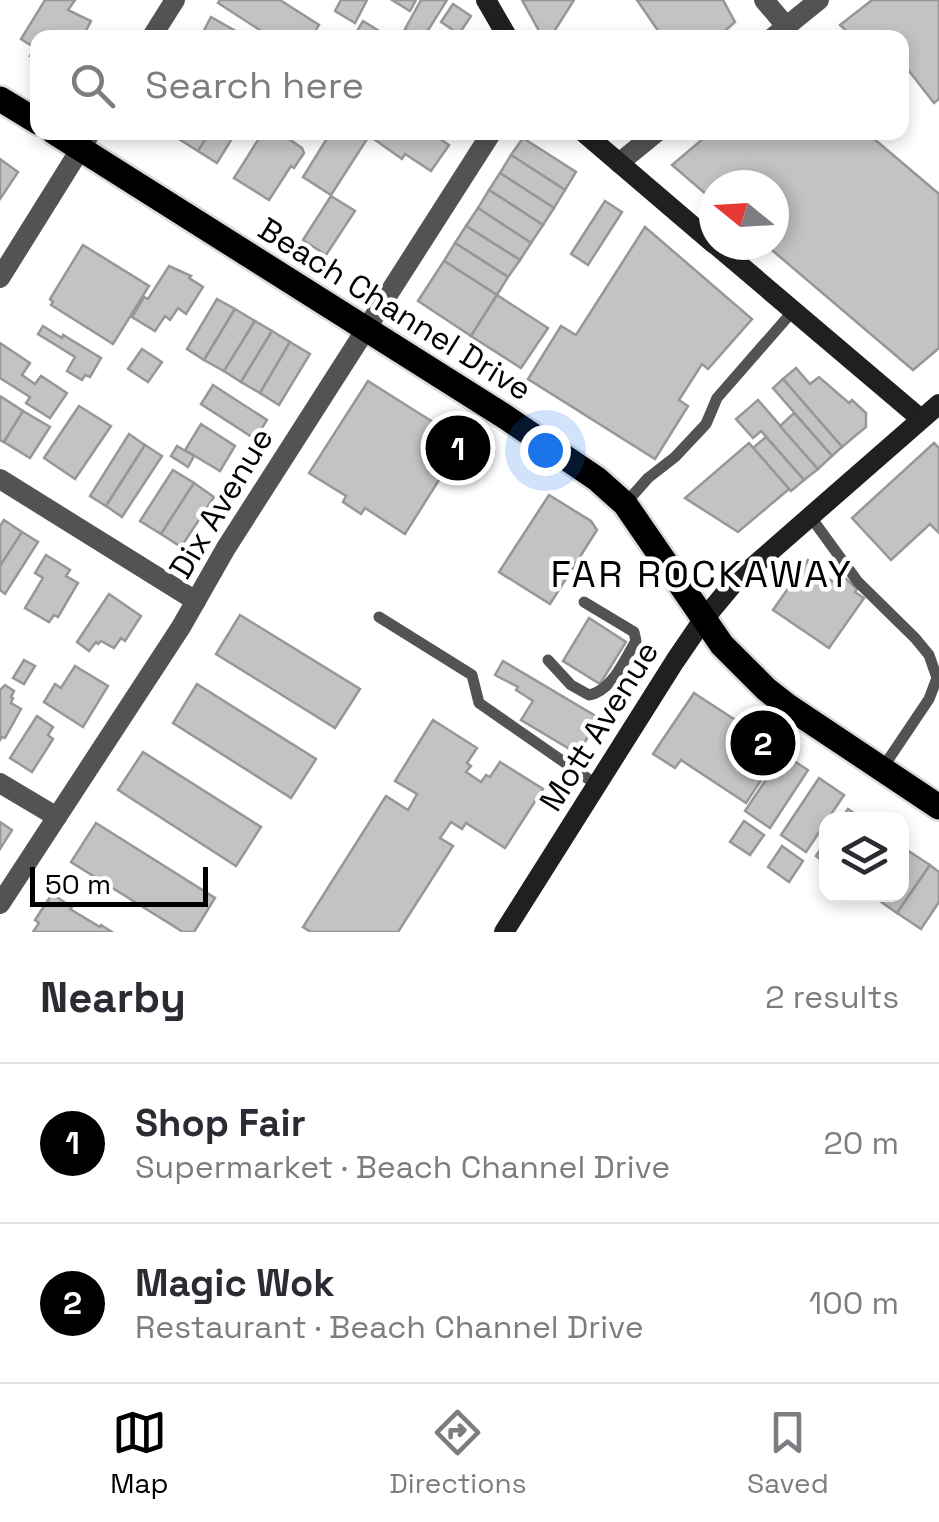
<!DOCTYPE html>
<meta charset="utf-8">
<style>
body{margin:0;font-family:"Space Grotesk",sans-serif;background:#f2f2f3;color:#2b2b33}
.controls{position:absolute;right:30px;bottom:30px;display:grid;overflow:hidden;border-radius:20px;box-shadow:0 5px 15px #0003}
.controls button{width:90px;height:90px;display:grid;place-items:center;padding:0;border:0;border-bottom:2px solid #e1e1e2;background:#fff;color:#2b2b33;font:50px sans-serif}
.compass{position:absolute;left:699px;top:170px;width:90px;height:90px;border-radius:50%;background:#fff;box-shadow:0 5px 15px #0003;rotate:288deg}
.scale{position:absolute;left:30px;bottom:25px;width:178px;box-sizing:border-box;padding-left:10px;border:5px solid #000;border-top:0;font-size:28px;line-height:35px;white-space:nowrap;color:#000;-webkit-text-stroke:8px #fff;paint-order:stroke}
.you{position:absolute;left:545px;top:450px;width:35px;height:35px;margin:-25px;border:8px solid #fff;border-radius:50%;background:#1a73e8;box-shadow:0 0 0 15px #1a73e833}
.badge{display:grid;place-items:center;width:65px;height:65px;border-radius:50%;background:#000;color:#fff;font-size:32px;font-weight:700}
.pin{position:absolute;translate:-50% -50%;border:5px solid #fff;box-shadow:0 2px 10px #0006}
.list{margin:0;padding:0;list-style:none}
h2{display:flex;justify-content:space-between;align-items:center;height:130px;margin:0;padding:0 40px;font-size:42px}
h2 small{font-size:32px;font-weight:400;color:#7c7c81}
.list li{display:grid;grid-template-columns:65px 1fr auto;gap:30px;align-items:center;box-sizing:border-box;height:160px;padding:0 40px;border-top:2px solid #e1e1e2}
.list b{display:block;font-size:38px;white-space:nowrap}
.list p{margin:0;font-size:32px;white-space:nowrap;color:#7c7c81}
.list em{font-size:32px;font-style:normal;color:#7c7c81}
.icon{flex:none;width:55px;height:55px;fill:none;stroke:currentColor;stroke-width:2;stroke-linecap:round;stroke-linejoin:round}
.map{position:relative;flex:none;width:939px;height:932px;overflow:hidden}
.search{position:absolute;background:#fff;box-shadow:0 5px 15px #0003;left:30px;right:30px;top:30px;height:110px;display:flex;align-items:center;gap:25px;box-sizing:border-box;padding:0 35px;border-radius:20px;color:#7c7c81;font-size:38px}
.sheet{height:450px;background:#fff}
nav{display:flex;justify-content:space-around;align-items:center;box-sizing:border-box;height:140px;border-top:2px solid #e1e1e2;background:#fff;font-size:28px;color:#7c7c81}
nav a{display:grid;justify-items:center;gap:5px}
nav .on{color:#000}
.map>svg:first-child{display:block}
.building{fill:#c3c3c3;stroke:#979797;stroke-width:2.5}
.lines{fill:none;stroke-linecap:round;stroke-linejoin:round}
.primary-casing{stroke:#dbdbdb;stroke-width:30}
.lane{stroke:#535353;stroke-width:11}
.street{stroke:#535353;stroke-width:20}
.secondary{stroke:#202020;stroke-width:20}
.primary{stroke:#000;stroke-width:25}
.labels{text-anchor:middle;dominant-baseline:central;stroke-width:9;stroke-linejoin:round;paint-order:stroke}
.street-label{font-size:32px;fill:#000;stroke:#fff}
.quarter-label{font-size:38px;letter-spacing:2.5px;fill:#000;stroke:#fff}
</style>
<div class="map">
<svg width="939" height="932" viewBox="0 0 939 932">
<rect width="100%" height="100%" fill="#fff"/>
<!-- building -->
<g class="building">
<polygon points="45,0 75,0 68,10 91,21 82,38 38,38 38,61 30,56 35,48 21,39"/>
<polygon points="220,0 280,0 319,25 311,38 272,38 218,3"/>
<polygon points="341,0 367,0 355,23 335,11"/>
<polygon points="392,0 416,0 410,11"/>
<polygon points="421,0 447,0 427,32 419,38 405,29"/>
<polygon points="522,0 574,0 550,38 543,38"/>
<polygon points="637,0 723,0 735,22 717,38 663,38"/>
<polygon points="872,0 939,0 939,99 934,103 902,62 902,38 854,38 840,25"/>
<polygon points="453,4 471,16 459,34 441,22"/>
<polygon points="211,17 248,38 200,38"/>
<polygon points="363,21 379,31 375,38 364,38 356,33"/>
<polygon points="183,132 210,132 198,151 179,139"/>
<polygon points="210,132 236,132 217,163 198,151"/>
<polygon points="263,132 279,132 302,148 304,153 294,168 291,166 269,200 234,178"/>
<polygon points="331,132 358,132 367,139 331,195 303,177"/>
<polygon points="370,132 430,132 449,145 431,171 405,154 402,159 368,135"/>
<polygon points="711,132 851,132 855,136 858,132 866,132 939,194 939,348 913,370 766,245 774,245 774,185 714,185 714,201 672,165"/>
<polygon points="523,138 576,172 565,190 511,155"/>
<polygon points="511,155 565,190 554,208 500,173"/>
<polygon points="0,159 18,172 0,199"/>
<polygon points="500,173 554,208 543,225 489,190"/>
<polygon points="489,190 543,225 531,243 478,208"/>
<polygon points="331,196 355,211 326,255 303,240"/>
<polygon points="605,201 622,212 588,265 571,254"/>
<polygon points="478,208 531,243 520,260 466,226"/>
<polygon points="466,226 520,260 508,277 455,243"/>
<polygon points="645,227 752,319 708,369 702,364 679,400 688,406 655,459 528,379 561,326 576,335"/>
<polygon points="455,243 508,277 497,295 444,261"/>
<polygon points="83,245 149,286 113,344 51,305 53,302 50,299"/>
<polygon points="444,261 497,295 471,336 418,301"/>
<polygon points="169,266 191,276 189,278 203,287 186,314 178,308 170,320 165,316 155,331 132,317 144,297 148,299"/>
<polygon points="497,295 548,328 521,368 471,336"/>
<polygon points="217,299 235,309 204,360 187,349"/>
<polygon points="235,309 255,321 224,371 204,360"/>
<polygon points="255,321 272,331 241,382 224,371"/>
<polygon points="43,326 62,338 63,335 101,358 90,377 85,375 82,380 67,371 75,357 38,334"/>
<polygon points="272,331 290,342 260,393 241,382"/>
<polygon points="290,342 310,354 279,405 260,393"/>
<polygon points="0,343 30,363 22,375 35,384 41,376 67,393 50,418 26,403 30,397 0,378"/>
<polygon points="142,349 162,362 148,382 128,369"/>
<polygon points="796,368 810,384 819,377 849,403 852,400 866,413 866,427 842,447 783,379"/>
<polygon points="783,379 842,447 832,456 773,388"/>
<polygon points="368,381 471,446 461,461 454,456 405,534 365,508 361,514 343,502 346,496 309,473"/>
<polygon points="213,385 267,420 255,439 201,404"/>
<polygon points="0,396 23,411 4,442 0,440"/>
<polygon points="758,400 818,469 804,480 761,431 753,438 736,419"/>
<polygon points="79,406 111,426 75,479 44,458"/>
<polygon points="23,411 50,427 30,458 4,442"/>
<polygon points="794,413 832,456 818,469 780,426"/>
<polygon points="201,424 235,446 220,471 185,450"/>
<polygon points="129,434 145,445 106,506 90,496"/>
<polygon points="766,437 804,480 791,491 753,448"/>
<polygon points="749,443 789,489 738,532 685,498"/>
<polygon points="934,443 939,448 939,533 930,524 891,560 852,518"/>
<polygon points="145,445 162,456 122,517 106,506"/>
<polygon points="177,446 194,456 188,467 171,456"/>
<polygon points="173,470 194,483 161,534 140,521"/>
<polygon points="194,483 214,497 181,547 161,534"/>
<polygon points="549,495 591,521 597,530 550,604 499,572"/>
<polygon points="4,520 22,532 0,566 0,526"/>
<polygon points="22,532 38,542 5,594 0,590 0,566"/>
<polygon points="46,555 70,570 66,576 78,583 58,617 54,615 49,622 25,608 43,578 35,573"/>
<polygon points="808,560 816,565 813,568 835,583 842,575 857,589 855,592 864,598 829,648 773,610"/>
<polygon points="109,594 141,616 125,641 121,638 114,648 101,641 98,644 96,642 89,651 77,642"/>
<polygon points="240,615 360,689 335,728 216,654"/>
<polygon points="589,618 626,642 600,684 563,661"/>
<polygon points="24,660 35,666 24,684 13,678"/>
<polygon points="503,661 599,718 578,754 521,720 533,701 516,690 518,687 495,675"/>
<polygon points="75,666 108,686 83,727 44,702 55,684 61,688"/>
<polygon points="197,684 316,759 291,798 173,723"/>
<polygon points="5,685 14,691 11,697 13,698 11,703 21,709 5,738 2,737 0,740 0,690"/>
<polygon points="694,693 781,750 746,803 681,760 675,768 653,754"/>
<polygon points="37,716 53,727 48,735 53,739 32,772 10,758"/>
<polygon points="433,720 477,748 467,763 471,766 466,772 481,782 486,775 490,777 500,762 543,789 505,848 466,823 462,829 451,822 440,838 453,846 398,932 311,932 303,927 386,796 408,810 417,794 395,781"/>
<polygon points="143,752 261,827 236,866 118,790"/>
<polygon points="783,754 808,770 770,828 745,811"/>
<polygon points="819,778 844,795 806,852 781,835"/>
<polygon points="848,809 863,819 841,819"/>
<polygon points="744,821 764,835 750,855 730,842"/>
<polygon points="0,822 12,830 0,849"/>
<polygon points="96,823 215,898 194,932 183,932 71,862"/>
<polygon points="826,841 826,864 816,856"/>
<polygon points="782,846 803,861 789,882 768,867"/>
<polygon points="907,850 930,865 897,913 874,897 876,894 902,894 902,858"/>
<polygon points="930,865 939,872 939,902 921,929 897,913"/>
<polygon points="52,894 72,907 70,909 100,927 101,925 112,932 33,932 39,923 35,920"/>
</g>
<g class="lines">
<!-- primary casing -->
<g class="primary-casing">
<g id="primary">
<polyline points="0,99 38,122"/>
<polyline points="54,132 507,418 597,479 625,504 722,645 766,689 789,707 939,807"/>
</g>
</g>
<!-- lane -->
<g class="lane">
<polyline points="625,504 648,478 675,457 706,424 717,398 793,311"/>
<polyline points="810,516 858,582 915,638 929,655 937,678 929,699 882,769"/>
<polyline points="379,617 472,675 479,703 597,785"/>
<path d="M548,660L571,685L589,695C612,691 624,660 636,641L634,632L584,602"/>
</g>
<!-- street -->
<g class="street">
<polyline points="764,0 786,26"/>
<polyline points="151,38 175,0"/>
<polyline points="772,38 819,0"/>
<polyline points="619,163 657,132"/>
<polyline points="0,278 91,132"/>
<polyline points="0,479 196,601"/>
<polyline points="0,783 57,817"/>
<polyline points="0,904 181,627 226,548 492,132"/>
</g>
<!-- secondary -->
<g class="secondary">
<polyline points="486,0 508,38"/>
<polyline points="583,132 714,244"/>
<polyline points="716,245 921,419"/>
<polyline points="504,932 675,661 703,620 733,584 939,404"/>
</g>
<!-- primary -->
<use href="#primary" class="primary"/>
</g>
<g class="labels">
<!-- street labels -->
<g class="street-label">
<text transform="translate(395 309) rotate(32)">Beach Channel Drive</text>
<text transform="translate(221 503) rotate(-59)">Dix Avenue</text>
<text transform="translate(599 726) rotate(-58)">Mott Avenue</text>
</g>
<!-- quarter labels -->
<g class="quarter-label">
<text x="702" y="574">FAR ROCKAWAY</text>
</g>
</g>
</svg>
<div class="controls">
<button><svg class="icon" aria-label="layers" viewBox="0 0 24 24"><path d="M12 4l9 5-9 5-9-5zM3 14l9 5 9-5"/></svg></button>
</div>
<svg class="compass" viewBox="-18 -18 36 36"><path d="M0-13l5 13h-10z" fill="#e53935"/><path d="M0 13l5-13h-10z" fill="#7c7c81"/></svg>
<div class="scale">50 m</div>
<div class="you"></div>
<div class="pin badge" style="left:458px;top:448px">1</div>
<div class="pin badge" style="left:763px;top:743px">2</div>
<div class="search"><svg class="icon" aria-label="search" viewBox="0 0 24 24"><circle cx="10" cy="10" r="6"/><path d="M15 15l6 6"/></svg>Search here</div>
</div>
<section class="sheet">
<h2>Nearby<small>2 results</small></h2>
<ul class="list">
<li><span class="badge">1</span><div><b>Shop Fair</b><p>Supermarket · Beach Channel Drive</p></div><em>20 m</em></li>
<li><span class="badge">2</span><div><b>Magic Wok</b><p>Restaurant · Beach Channel Drive</p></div><em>100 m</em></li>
</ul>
</section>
<nav>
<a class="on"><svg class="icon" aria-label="map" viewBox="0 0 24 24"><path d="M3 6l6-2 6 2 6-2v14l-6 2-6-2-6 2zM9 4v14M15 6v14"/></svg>Map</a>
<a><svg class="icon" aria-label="directions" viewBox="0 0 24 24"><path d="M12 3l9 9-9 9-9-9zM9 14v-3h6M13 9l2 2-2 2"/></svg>Directions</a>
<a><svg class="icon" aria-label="saved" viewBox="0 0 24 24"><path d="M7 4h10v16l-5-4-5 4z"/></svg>Saved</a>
</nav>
